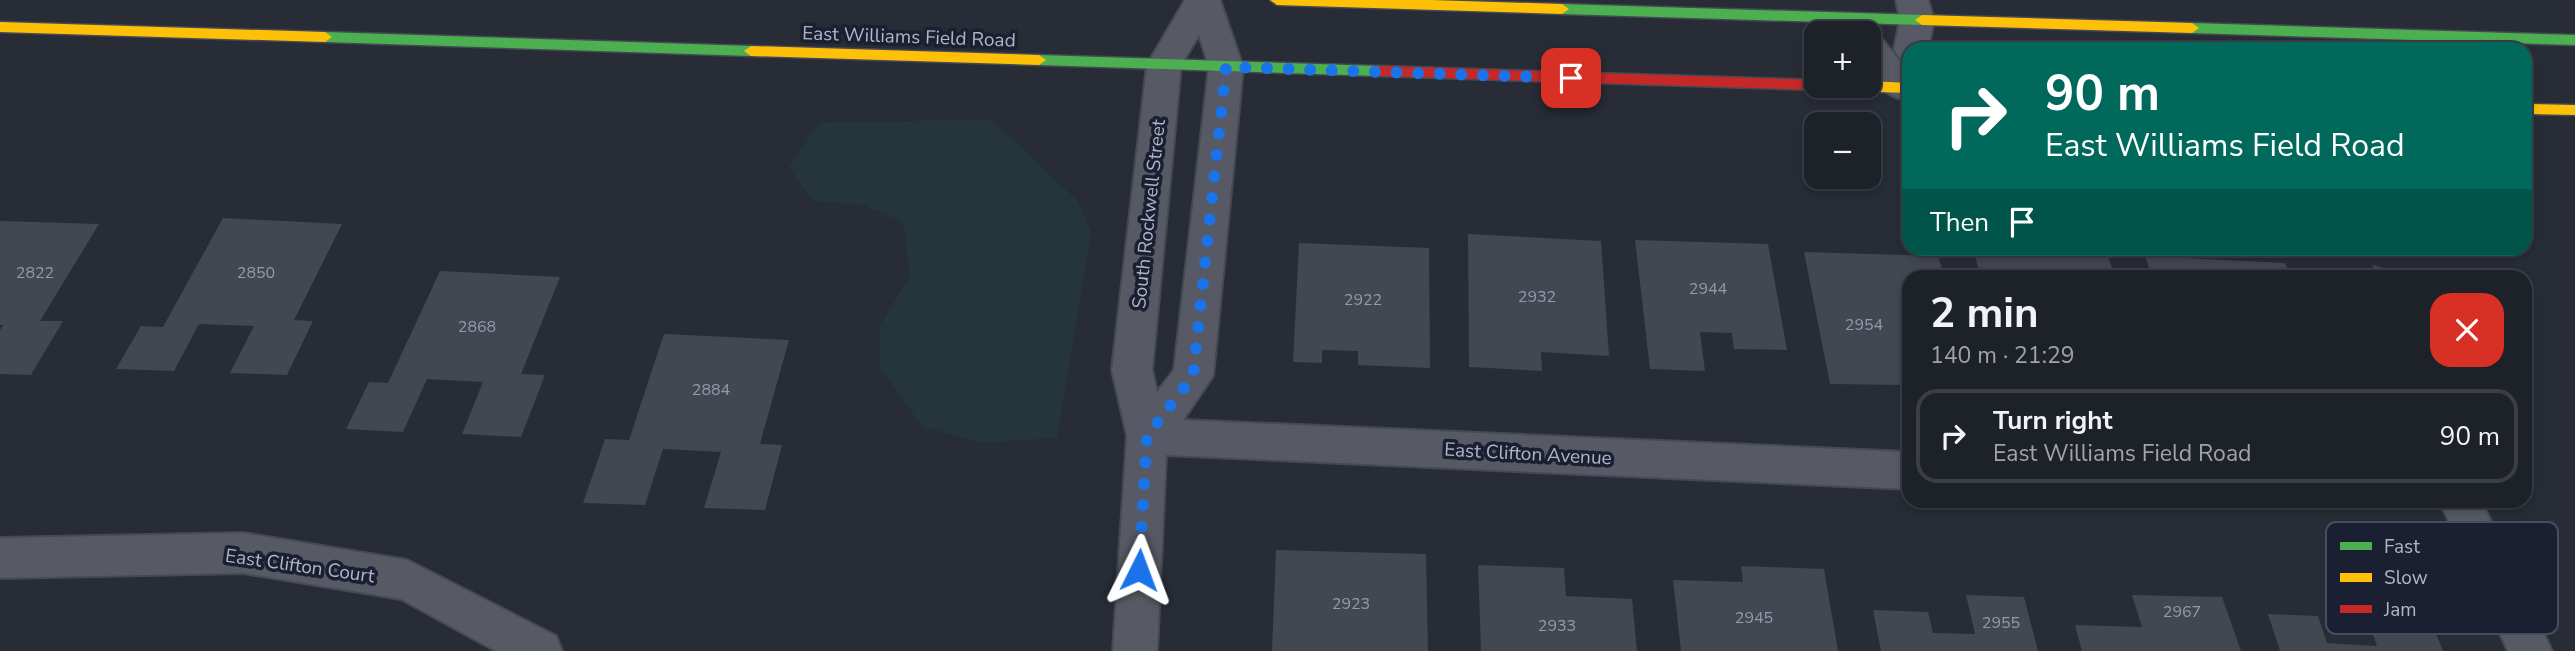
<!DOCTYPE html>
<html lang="en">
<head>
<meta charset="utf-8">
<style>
  body { margin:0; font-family:"Nunito Sans",sans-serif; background:#252930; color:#f1f3f6; height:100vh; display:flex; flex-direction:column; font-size:26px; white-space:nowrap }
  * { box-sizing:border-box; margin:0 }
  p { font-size:23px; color:#a0a3a8 }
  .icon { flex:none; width:38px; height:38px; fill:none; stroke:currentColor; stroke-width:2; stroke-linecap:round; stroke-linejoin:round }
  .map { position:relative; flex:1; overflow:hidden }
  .drawer { position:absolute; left:1902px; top:270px; width:630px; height:238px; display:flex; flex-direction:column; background:#1d2128; border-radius:21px; box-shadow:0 4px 10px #0003,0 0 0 2px #3b3e45 }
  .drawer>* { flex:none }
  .hud { position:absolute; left:1902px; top:42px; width:630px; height:214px; border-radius:21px; box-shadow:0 4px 10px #0003,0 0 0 2px #3b3e45; background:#00695c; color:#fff; overflow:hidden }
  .controls { position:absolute; left:1804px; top:21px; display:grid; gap:14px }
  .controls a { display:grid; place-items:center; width:77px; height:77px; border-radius:14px; background:#1d2128; box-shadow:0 4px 10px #0003,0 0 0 2px #3b3e45; font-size:35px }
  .pin { position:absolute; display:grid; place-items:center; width:60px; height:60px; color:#fff; margin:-30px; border-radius:14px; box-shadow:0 4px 10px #0006 }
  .me { position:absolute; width:77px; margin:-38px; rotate:3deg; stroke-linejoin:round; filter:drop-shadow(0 0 5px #0008) }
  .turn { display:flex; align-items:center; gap:24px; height:147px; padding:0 28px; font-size:32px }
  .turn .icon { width:91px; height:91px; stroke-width:2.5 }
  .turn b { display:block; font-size:49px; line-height:60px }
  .then { display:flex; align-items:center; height:66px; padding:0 28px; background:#0003; gap:14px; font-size:26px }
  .round { display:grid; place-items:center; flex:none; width:74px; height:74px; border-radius:21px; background:#252930 }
  .overview { display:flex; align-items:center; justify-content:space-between; height:119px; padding:0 28px }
  h1 { font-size:42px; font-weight:700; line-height:52px }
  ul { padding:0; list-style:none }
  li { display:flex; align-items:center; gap:21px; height:94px; margin:0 14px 10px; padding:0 14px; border:4px solid #3b3e45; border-radius:21px }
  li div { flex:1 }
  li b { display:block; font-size:26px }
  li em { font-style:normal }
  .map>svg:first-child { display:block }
  .green { fill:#24353c }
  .building { fill:#424751 }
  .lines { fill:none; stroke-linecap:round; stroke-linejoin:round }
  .street-casing { stroke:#444953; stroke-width:4 }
  .fast-casing { stroke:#444953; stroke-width:3 }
  .slow-casing { stroke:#444953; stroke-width:3 }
  .jam-casing { stroke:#444953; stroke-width:3 }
  .street { fill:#575a64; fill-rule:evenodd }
  .fast { fill:#4caf50; fill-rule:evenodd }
  .slow { fill:#ffc107; fill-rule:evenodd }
  .jam { fill:#c62828; fill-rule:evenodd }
  .route { stroke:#1a73e8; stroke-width:12; stroke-dasharray:0 21.6 }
  .labels { text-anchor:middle; stroke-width:7; stroke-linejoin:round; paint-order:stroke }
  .number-label { font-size:16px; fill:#949aaa }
  .street-label { font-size:19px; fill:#b0b6c8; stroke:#1a2031 }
  .key { fill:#1a2031; stroke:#474d5e; stroke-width:2 }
  .key-label { font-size:19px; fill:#b0b6c8 }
</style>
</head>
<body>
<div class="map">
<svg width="2575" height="651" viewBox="0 0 2575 651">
  <rect width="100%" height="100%" fill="#272c36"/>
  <path class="green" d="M991,119l86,81 14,32 -34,206 -77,5 -58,-17 -43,-59 1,-42 30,-49 -7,-54 -39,-17 -52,-4 -23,-34 30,-44z"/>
  <path class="building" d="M223,218l119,6 -48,96 19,1 -26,54 -57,-2 24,-47 -55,-2 -25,47 -58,-2 25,-43 22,1z
    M0,221l99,3 -59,97h23l-32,54 -31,-1v-44l3,-5h-3z
    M1468,234l133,7 8,115 -68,-4 1,19 -73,-4z
    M1635,240l133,4 19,106 -53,-1 -2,-16 -32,-1 5,39 -55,-2z
    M1299,243l130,5 1,120 -72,-3v-14l-36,-1v13l-29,-1z
    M1804,252l134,4 6,20h-35v96h-9l3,13 -73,-1z
    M1974,253l134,4 7,19h-134z
    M2145,256l140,7 5,13h-138z
    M2373,265l41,11h-41z
    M440,271l120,6 -39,97 24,1 -24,62 -59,-3 21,-52 -56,-3 -24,53 -57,-3 23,-47 19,1z
    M664,334l125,6 -29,104 22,1 -17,65 -61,-2 17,-56 -58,-3 -18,56 -62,-2 22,-64 24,1z
    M1276,550l150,4 2,97h-156z
    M1478,565l86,3 2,28 66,3 5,52h-156z
    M1741,566l83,3 14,82h-157l-8,-71 70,2z
    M2356,588l63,3 24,60h-163l-12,-37 50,2 9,27 50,3z
    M1966,595l58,2 14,54h-157l-8,-41 55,2 5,21 42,1z
    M2132,595l90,2 19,54h-159l-7,-26 67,2z"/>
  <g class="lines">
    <defs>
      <path id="street" d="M1185,0h35l23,67 -30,309 -30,44 726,32v37l-743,-34 -9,196h-44l14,-215 -15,-66 35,-305zM1199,35l10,32 -35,303 -17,22 -5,-22 29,-305z
        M1896,0h32l6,20 -6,29h-19v12l-10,-3 -5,-9 6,-29z
        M1869,34l12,4 28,34v26c-15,5 -37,-15 -40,-30 -2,-10 0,-23 0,-34z
        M2439,500h42l71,151h-44z
        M243,533l164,27 149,76 6,15h-66l-95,-52 -158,-26 -243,5v-40z"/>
      <path id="fast" d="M1562,4l360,11 7,5 -7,5 -360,-11 -7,-5z
        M2192,23l383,12v10l-383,-12 -7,-5z
        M325,32l426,14 7,5 -7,5 -426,-14 -7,-5z
        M1039,55l340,11 7,5 -7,5 -340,-11 -7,-5z"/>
      <path id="slow" d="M1270,0h162l130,4 7,5 -7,5 -285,-9z
        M1922,15l270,8 7,5 -7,5 -270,-8 -7,-5z
        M0,22l325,10 7,5 -7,5 -325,-10z
        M751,46l288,9 7,5 -7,5 -288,-9 -7,-5z
        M1869,81l40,2v10l-62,-2 -7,-5h29z
        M2525,104l50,1v10l-50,-1z"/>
      <path id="jam" d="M1379,66l437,14v6h7l-7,4 -437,-14 -7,-5z"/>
    </defs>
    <use href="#street" class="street-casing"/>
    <use href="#fast" class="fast-casing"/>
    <use href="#slow" class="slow-casing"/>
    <use href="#jam" class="jam-casing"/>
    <use href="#street" class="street"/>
    <use href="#fast" class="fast"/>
    <use href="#slow" class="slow"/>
    <use href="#jam" class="jam"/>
  </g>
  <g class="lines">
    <path class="route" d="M1139,570l8,-134 46,-60 33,-309 345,11"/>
  </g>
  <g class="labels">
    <g class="number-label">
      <text x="35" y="278">2822</text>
      <text x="256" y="278">2850</text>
      <text x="1708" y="294">2944</text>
      <text x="1537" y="302">2932</text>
      <text x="1363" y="305">2922</text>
      <text x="1864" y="330">2954</text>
      <text x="477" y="332">2868</text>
      <text x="711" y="395">2884</text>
      <text x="1351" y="609">2923</text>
      <text x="2182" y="617">2967</text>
      <text x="1754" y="623">2945</text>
      <text x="2001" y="628">2955</text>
      <text x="1557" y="631">2933</text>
    </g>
    <g class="street-label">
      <text transform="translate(909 36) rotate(2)" y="7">East Williams Field Road</text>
      <text transform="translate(1148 214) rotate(-84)" y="7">South Rockwell Street</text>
      <text transform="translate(1528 453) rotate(3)" y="7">East Clifton Avenue</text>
      <text transform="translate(300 565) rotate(8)" y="7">East Clifton Court</text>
    </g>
  </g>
  <rect x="2326" y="522" width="232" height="112" rx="10" class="key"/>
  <rect x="2340" y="542" width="32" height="8" fill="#4caf50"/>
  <rect x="2340" y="573" width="32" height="9" fill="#ffc107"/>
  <rect x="2340" y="605" width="32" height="8" fill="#c62828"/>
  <g class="key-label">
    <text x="2384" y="553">Fast</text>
    <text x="2384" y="584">Slow</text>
    <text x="2384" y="616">Jam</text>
  </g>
</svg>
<div class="controls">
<a>+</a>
<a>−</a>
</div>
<div class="pin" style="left:1571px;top:78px;background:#d93025"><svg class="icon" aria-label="arrive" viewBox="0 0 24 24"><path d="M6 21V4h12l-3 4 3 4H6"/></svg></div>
<svg class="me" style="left:1139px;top:570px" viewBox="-20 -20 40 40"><path d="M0-17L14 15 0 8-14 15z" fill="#1a73e8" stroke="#fff" stroke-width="4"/></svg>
<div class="hud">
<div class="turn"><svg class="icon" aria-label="right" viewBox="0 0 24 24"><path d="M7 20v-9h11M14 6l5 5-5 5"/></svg><div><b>90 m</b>East Williams Field Road</div></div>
<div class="then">Then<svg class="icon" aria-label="arrive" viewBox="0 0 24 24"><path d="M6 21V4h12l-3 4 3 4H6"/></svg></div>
</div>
<section class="drawer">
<div class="overview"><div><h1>2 min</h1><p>140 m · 21:29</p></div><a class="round" style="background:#d93025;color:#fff"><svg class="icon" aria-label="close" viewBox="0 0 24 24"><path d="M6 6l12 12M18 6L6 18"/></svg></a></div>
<ul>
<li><svg class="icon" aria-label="right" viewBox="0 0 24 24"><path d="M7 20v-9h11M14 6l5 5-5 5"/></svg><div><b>Turn right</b><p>East Williams Field Road</p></div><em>90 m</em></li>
</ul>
</section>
</div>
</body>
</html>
